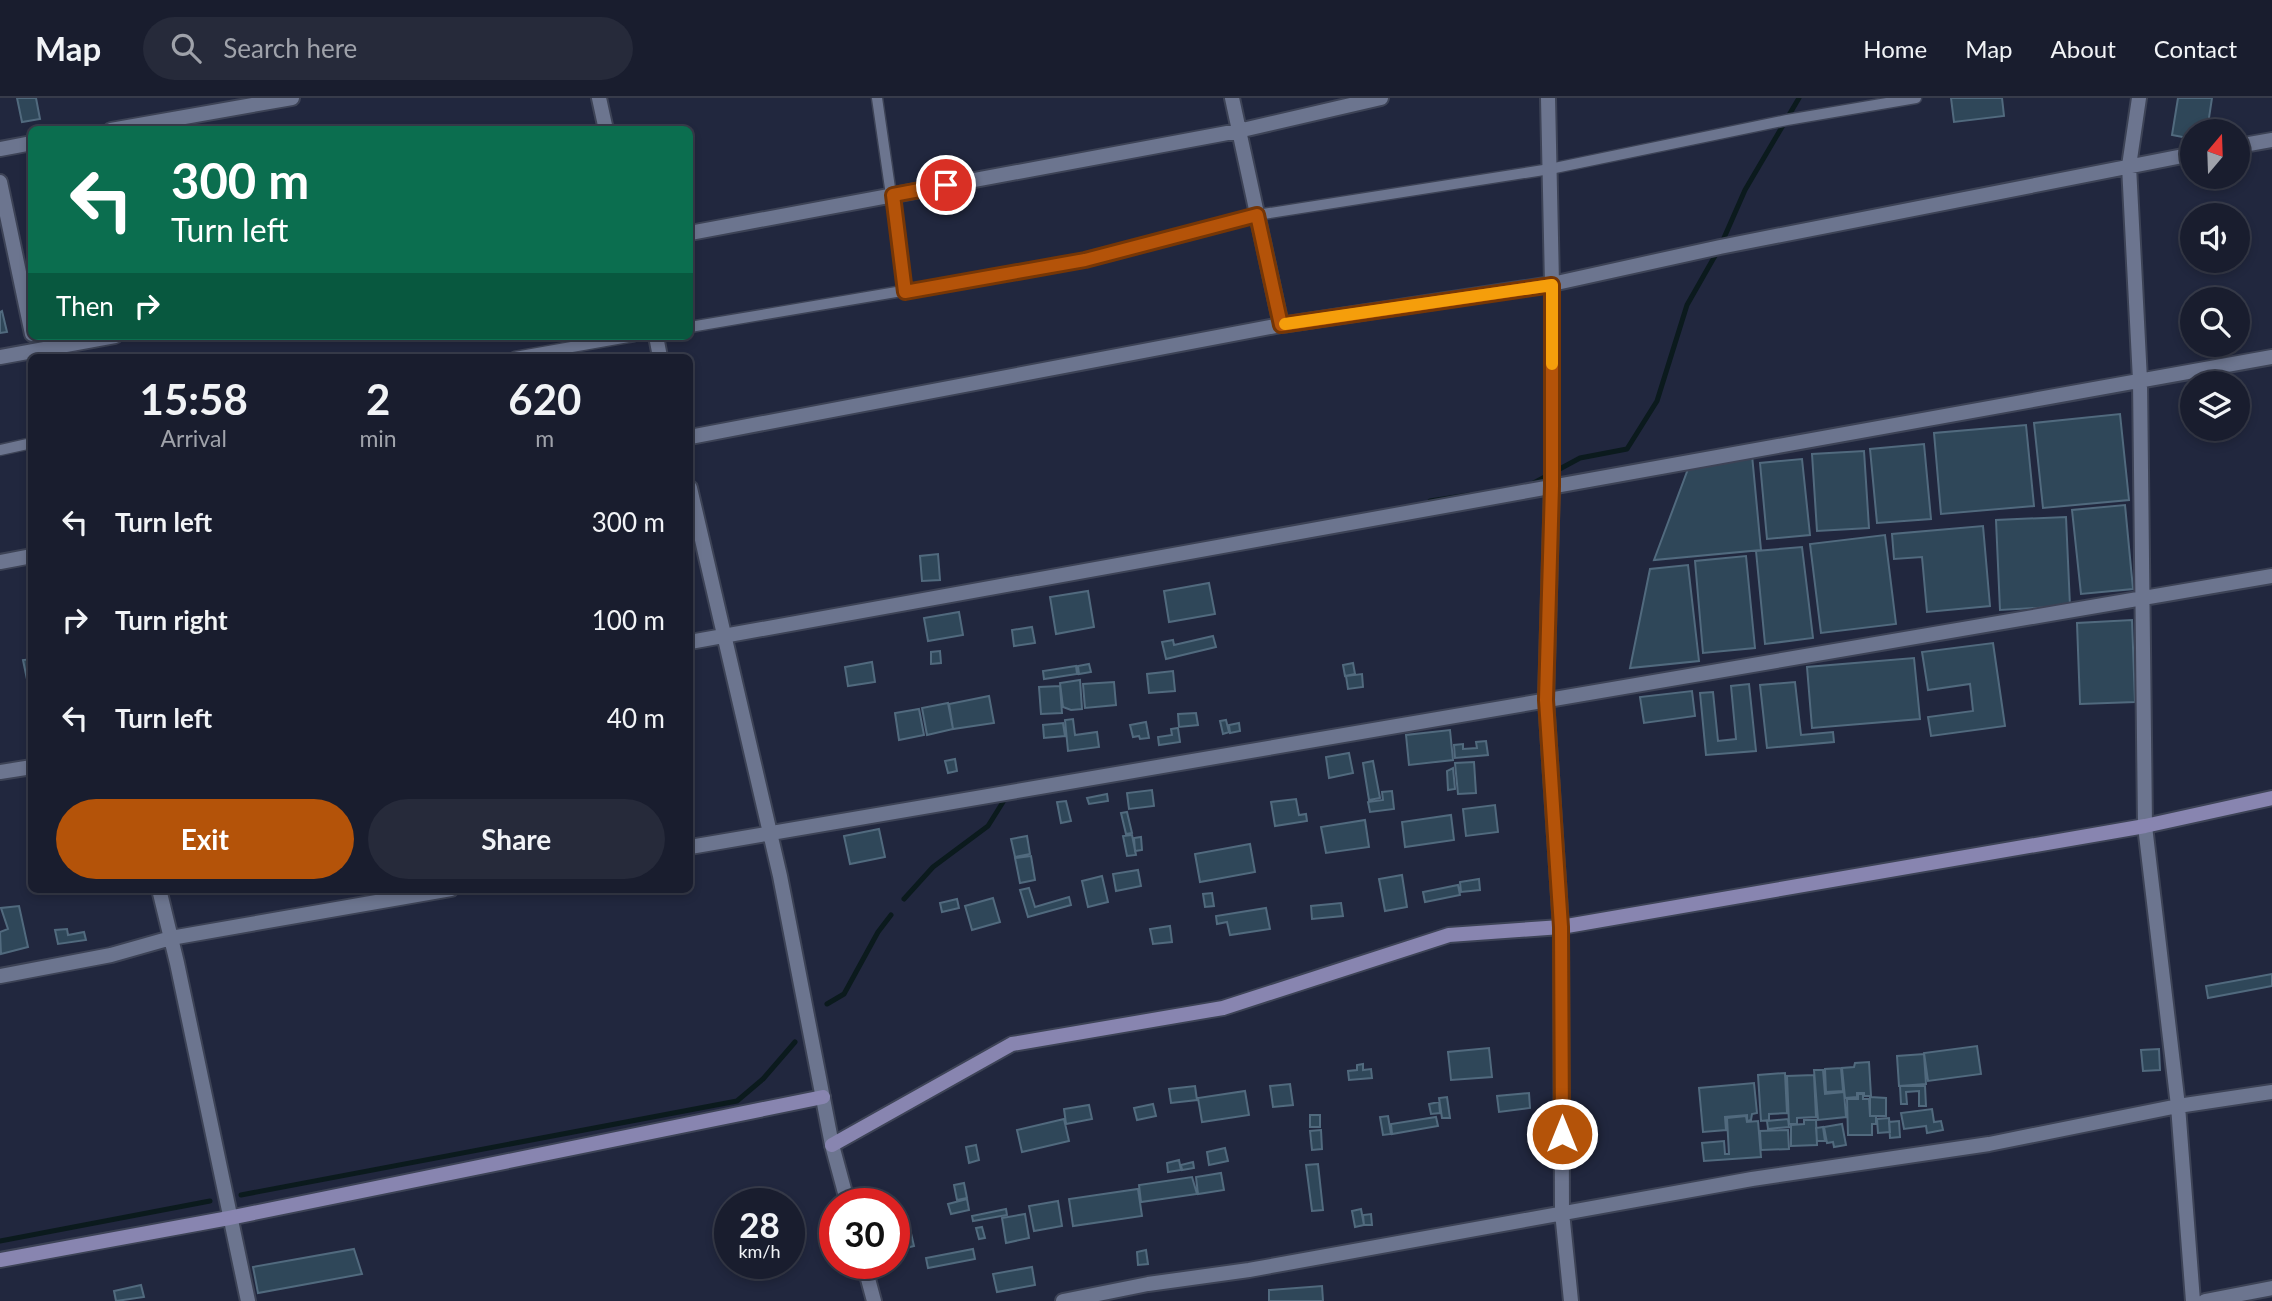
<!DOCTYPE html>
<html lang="en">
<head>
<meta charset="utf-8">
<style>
  body { margin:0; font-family:Lato,sans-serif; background:#262a3a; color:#f1f3f6; height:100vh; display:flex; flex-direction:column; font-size:26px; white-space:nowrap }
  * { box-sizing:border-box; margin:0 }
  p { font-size:23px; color:#9fa2aa }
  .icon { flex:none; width:38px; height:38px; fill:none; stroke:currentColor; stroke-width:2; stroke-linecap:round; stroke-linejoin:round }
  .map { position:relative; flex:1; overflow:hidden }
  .details { position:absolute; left:28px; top:256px; width:665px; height:539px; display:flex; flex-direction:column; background:#191d2e; border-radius:10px; box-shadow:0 4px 10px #0003,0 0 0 2px #373b4a }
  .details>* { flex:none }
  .hud { position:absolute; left:28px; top:28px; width:665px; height:214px; border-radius:10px; box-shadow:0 4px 10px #0003,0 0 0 2px #373b4a; background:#0b6e4f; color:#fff; overflow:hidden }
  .needle { width:46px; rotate:19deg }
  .buttons { position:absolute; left:2180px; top:21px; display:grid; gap:14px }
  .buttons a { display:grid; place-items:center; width:70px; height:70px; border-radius:50%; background:#191d2e; box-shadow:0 4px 10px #0003,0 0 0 2px #373b4a; font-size:35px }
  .speed { position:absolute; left:714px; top:1090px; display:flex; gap:14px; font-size:35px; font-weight:700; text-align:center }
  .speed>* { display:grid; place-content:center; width:91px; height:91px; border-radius:50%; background:#191d2e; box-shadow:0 4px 10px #0003,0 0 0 2px #373b4a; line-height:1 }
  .speed small { font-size:18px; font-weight:400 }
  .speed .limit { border:10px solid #d22; background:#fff; color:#111 }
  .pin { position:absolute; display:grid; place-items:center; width:60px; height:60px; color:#fff; margin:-30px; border:4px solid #fff; border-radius:50%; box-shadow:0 2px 7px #0007 }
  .me { position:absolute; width:77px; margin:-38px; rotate:0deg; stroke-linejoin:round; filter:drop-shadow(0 0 5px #0008) }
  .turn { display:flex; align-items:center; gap:24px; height:147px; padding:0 28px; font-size:32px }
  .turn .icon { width:91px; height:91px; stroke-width:2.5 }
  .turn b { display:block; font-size:49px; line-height:60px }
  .then { display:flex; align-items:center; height:66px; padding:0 28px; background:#0003; gap:14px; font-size:26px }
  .eta { display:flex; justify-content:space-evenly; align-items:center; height:119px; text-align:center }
  .eta b { font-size:42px; font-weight:700; line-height:49px }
  .button { display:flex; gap:14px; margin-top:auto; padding:14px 28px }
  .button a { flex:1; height:80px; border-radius:42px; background:#b45309; color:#fff; font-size:28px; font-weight:700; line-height:80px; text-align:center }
  .button a+a { background:#262a3a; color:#f1f3f6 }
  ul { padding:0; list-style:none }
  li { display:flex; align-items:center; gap:21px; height:98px; padding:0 28px }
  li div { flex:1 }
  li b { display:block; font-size:26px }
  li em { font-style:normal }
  header { display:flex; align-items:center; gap:42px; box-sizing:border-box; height:98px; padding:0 35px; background:#191d2e; border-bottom:2px solid #373b4a }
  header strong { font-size:33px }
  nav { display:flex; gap:38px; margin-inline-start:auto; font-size:24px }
  .search { width:490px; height:63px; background:#262a3a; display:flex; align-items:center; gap:18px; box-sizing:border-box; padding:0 24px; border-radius:38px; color:#9fa2aa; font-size:26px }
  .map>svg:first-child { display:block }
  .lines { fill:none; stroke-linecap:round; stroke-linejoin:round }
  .stream { stroke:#0b1a1d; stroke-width:5 }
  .building { fill:#2f4759; stroke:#516a7e; stroke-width:2 }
  .lane-casing { stroke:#3d4356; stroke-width:13 }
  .street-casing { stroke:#3d4356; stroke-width:18 }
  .secondary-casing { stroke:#3d4356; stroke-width:18 }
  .lane { stroke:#6c758f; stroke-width:10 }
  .street { stroke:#6c758f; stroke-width:14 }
  .secondary { stroke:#8885b0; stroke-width:14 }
  .route-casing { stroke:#753606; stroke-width:18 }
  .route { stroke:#b45309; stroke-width:12 }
  .slow { stroke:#f59e0b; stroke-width:12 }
</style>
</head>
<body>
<header>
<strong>Map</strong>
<div class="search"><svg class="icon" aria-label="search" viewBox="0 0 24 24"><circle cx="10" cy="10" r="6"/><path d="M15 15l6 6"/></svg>Search here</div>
<nav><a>Home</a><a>Map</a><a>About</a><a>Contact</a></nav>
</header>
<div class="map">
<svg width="2272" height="1203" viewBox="0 0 2272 1203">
  <rect width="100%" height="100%" fill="#21273e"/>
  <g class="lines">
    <path class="stream" d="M1530,387l50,-27 47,-9 30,-48 30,-96 33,-58 25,-57 54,-92
      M1430,403l39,-6
      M904,801l29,-32 55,-41 15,-24
      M827,906l17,-10 34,-62 13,-17
      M241,1097l496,-94 26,-22 32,-37
      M0,1143l210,-40"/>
  </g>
  <path class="building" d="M17,0h19l4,21 -18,3z
    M1951,0h51l2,18 -50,6z
    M2178,0h34l-5,33h-14v8l-21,-4z
    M2,213l5,21 -7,1v-21z
    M2120,316l9,86 -86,8 -9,-85z
    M2026,327l8,81 -93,8 -7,-81z
    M1924,346l7,75 -54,4 -7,-74z
    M1864,353l5,77 -52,3 -5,-77z
    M1752,357l9,95 -107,10 37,-99z
    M1802,361l8,76 -43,4 -7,-76z
    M2125,407l8,84 -52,5 -9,-84z
    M2066,419l4,89 -70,4 -4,-90z
    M1983,428l7,80 -63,6 -5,-55 -28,2 -2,-25z
    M1885,437l11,89 -75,9 -11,-89z
    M1802,449l11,91 -48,6 -9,-93z
    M938,456l2,26 -18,1 -2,-25z
    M1746,458l9,92 -52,5 -8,-92z
    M1688,467l11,96 -69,7 20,-99z
    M1209,485l6,31 -46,8 -5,-31z
    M1088,493l6,36 -38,7 -6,-37z
    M959,514l4,23 -35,6 -4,-23z
    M2132,522l3,82 -55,2 -3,-81z
    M1032,529l3,16 -21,3 -2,-16z
    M1213,538l3,11 -50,12 -4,-17 11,-2 1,5z
    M1993,545l12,83 -74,10 -3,-19 45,-6 -3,-27 -42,6 -6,-38z
    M940,553l1,12 -10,1v-12z
    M1914,560l6,61 -108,9 -5,-61z
    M32,561v30h-3l-6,-29z
    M872,564l3,20 -27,4 -3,-19z
    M1353,565l2,11 -10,2 -2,-11z
    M1089,566l2,8 -12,2 -1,-8z
    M1076,568l1,8 -33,5 -1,-8z
    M1173,573l2,20 -26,2 -2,-19z
    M1362,576l1,13 -15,2 -2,-13z
    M1080,582l2,29 -11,1 -8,-3 -3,-24z
    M1114,584l2,23 -31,3 -2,-24z
    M1795,584l6,53 32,-3 1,10 -67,6 -7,-63z
    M1749,586l7,67 -50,4 -6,-62 13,-1 5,49 18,-2 -5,-53z
    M1060,588l2,27 -21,1 -2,-27z
    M1692,593l3,25 -51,7 -4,-26z
    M989,598l5,27 -41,6 -4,-25z
    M948,605l5,26 -26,6 -5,-27z
    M919,611l5,26 -25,5 -4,-27z
    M1196,615l2,12 -19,2 -1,-13z
    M1073,621l2,16 22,-3 2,15 -31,4 -3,-31z
    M1226,622l3,12 -6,2 -3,-13z
    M1146,624l3,16 -9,1 -1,-3 -6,1 -3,-12z
    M1063,625l2,13 -21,2 -1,-13z
    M1239,625l1,8 -10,2 -1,-8z
    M1178,630l2,14 -21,3 -1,-8 14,-2 -1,-6z
    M1450,632l3,30 -44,5 -3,-30z
    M1486,643l2,14 -33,3 -1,-13 9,-1v5l14,-1 -1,-6z
    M1349,655l4,20 -24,5 -3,-21z
    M955,661l2,12 -9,2 -3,-12z
    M1373,663l7,37 -11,2 -6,-37z
    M1474,664l2,31 -18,1 -3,-31z
    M1453,670l2,21 -7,1 -1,-19z
    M1152,692l2,16 -25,3 -2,-16z
    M1392,693l2,18 -24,3 -2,-10 15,-2 -1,-8z
    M1107,696l1,7 -19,3 -2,-6z
    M1296,701l3,16 7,-1 1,7 -32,5 -4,-24z
    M1066,703l5,20 -10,2 -4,-21z
    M1495,707l3,27 -32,4 -3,-27z
    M1127,714l5,21 -6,1 -5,-21z
    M1451,717l3,25 -49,7 -3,-25z
    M1365,722l4,27 -43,6 -5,-26z
    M879,731l6,28 -35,7 -6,-28z
    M1132,737l4,20 -9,1 -4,-20z
    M1027,738l3,18 -15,3 -4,-18z
    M1141,739l1,13 -7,1 -1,-13z
    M1250,746l5,28 -55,10 -5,-28z
    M1031,758l4,24 -15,3 -5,-25z
    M1138,772l3,16 -25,5 -3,-17z
    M1402,777l5,32 -22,4 -6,-32z
    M1102,778l6,26 -20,5 -6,-26z
    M1479,781l1,11 -19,2 -1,-10z
    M1458,787l2,10 -35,7 -2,-10z
    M1029,790l6,19 34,-10 2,8 -43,12 -8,-27z
    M1212,795l2,13 -9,1 -2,-13z
    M993,800l7,24 -28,8 -7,-24z
    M957,801l2,9 -17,4 -2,-9z
    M1341,805l2,13 -31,3 -1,-13z
    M19,808l9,41 -27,7 -1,-22 8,-3 -7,-21z
    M1266,810l4,21 -40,6 -3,-13 -10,2 -1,-8z
    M1170,828l2,16 -19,2 -3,-15z
    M67,831l1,6 16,-3 2,8 -28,4 -3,-14z
    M2272,876v12l-64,12 -2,-12z
    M1977,948l4,28 -53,7 -4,-28z
    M1489,950l3,29 -41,3 -3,-28z
    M2159,951l1,21 -17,1 -2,-21z
    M1924,956l2,30 -27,2 -2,-30z
    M1869,964l2,34h-7v-3h-7v4l-12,1 -3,-30 12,-1 1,-4z
    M1363,966v6l8,-1 1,9 -23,2 -1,-9 9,-1v-5z
    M1841,970l2,23 -17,1 -1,-23z
    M1814,972h9l2,24 19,-2 2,25 -28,3z
    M1785,975l2,40 -18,1v6l-8,1 -3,-46z
    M1814,977l2,42 -19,1v6h-8l-2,-48z
    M1754,985l3,30 -5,1 -1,6 -4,1v-6l-22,2 1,13 -23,2 -4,-44z
    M1290,986l3,21 -20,2 -3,-21z
    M1195,988l2,14 -26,3 -2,-14z
    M1900,988h25l1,20h-7v-15l-13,1 1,12h-6z
    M1245,993l4,24 -47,7 -4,-24z
    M1529,995l1,15 -31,4 -2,-16z
    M1858,996h5v5h6l1,17h6v8h-4v11h-24l-1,-36h11z
    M1447,999l3,21h-8l-3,-20z
    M1870,999l16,1v18h-16z
    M1439,1004l1,11 -9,1 -2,-10z
    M1153,1006l3,12 -19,4 -3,-12z
    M1089,1007l3,14 -26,5 -2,-15z
    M1932,1011l2,13 7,-1 2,9 -16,3 -1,-7 -22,3 -3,-16z
    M1310,1017h10v12h-10z
    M1388,1018l3,18 -8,1 -3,-18z
    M1746,1018l1,6 11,-1 3,36 -57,4 -2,-18 22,-2 1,13h4l-2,-36z
    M1436,1019l2,9 -46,8 -1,-10z
    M1889,1020l1,14 -12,1 -1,-14z
    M1064,1021l5,22 -47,11 -5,-22z
    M1788,1021l1,8 -21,2 -1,-8z
    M1804,1022h12l1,25 -26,1v-21l13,-1z
    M1899,1023l1,16 -10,1 -1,-16z
    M1842,1026l4,21 -12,2 -1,-5 -6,1 -3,-16z
    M1823,1029l2,14h-8l-1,-13z
    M1321,1032l1,19 -10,1 -2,-19z
    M1788,1032l1,19 -28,1 -1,-19z
    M976,1047l3,15 -10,3 -3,-16z
    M1225,1050l3,13 -19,4 -2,-13z
    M1179,1062l2,10 -13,2 -1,-9z
    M1193,1064l1,6 -12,2 -1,-5z
    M1318,1066l5,46 -11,1 -6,-46z
    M1221,1075l3,17 -26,4 -2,-17z
    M1192,1079l5,17 -56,8 -2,-17z
    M964,1085l3,15 -10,2 -3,-15z
    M1138,1091l4,27 -69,10 -4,-27z
    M967,1101l2,11 -18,4 -3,-10z
    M1058,1103l4,25 -28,5 -5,-25z
    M1006,1111l1,6 -34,6 -1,-5z
    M1361,1111l3,16 -9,2 -3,-16z
    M894,1116l9,34 -9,2z
    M1025,1116l4,24 -23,5 -4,-25z
    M1371,1116l1,11h-8l-1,-10z
    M982,1129l3,11 -6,1 -3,-11z
    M910,1131l4,17 -8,2 -5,-17z
    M354,1151l8,25 -104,19 -5,-26z
    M973,1151l2,10 -47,9 -2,-10z
    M1146,1152l2,14 -10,1 -1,-13z
    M1032,1169l3,18 -38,7 -4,-18z
    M141,1187l3,12 -28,4 -2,-10z
    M1322,1188l1,15h-54v-11z"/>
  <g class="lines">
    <defs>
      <path id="lane" d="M877,0l28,194
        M690,229l395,-67 172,-45 293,-46 237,-49 129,-22
        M515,259l119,-21
        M0,352l32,-7"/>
      <path id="street" d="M599,0l7,32
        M1232,0l49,227
        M1548,0l4,186v202l-6,214 15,227 1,285 9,89
        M2139,0l-10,68 11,214 5,446 33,280 15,195
        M111,32l181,-32
        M2238,48l34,-6
        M0,51l32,-6
        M0,84l32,152
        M690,135l548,-102 143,-33
        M656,238l4,21
        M0,259l115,-21
        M690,339l591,-112 271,-41 168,-37 473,-93
        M690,390l90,388 52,269 16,59
        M0,464l32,-6
        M690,544l1582,-285
        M0,674l32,-5
        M690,749l1582,-271
        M159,791l18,74 71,338
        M0,878l111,-21 60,-17 280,-49
        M864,1166l10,37
        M1063,1203l85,-17 101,-14 503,-91 237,-35 189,-38 94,-14
        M2205,1203l67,-13"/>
      <path id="secondary" d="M832,1047l180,-101 211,-36 226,-73 112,-8 584,-101 127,-28
        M0,1162l229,-42 594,-121"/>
    </defs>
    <use href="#lane" class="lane-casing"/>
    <use href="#street" class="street-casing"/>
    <use href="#secondary" class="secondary-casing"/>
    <use href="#lane" class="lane"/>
    <use href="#street" class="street"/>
    <use href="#secondary" class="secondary"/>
  </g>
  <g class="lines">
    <defs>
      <path id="route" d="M946,87l-53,10 12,97 180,-32 172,-45 24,110 271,-40v201l-6,214 15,227 1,207"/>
    </defs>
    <use href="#route" class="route-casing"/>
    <use href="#route" class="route"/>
    <path class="slow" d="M1285,226l267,-39v79"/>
  </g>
</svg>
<div class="buttons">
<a><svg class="needle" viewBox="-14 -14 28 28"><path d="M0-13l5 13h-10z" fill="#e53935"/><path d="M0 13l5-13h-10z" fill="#9fa2aa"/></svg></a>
<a><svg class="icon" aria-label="sound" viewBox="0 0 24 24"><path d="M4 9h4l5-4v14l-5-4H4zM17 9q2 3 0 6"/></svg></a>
<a><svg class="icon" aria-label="search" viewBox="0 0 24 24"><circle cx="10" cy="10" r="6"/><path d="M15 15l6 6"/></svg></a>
<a><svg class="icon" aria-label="layers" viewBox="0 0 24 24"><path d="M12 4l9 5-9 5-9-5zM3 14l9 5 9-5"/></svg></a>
</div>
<div class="speed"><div>28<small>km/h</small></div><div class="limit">30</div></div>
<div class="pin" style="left:946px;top:87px;background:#d93025"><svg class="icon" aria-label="arrive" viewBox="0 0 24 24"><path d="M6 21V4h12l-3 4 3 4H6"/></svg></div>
<svg class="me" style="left:1562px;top:1036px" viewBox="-20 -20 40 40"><circle r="17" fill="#b45309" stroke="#fff" stroke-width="3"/><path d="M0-11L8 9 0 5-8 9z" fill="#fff"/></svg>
<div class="hud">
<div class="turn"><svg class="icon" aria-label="left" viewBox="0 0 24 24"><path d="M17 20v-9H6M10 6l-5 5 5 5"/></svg><div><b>300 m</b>Turn left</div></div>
<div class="then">Then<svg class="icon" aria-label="right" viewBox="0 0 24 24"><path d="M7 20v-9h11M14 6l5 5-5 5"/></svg></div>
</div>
<section class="details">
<div class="eta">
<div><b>15:58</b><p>Arrival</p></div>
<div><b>2</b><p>min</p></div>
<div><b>620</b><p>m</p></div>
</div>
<ul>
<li><svg class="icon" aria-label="left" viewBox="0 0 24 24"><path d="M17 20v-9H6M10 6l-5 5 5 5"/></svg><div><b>Turn left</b></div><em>300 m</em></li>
<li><svg class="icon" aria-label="right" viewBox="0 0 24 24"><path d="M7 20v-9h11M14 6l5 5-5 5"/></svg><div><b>Turn right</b></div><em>100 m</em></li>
<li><svg class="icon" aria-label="left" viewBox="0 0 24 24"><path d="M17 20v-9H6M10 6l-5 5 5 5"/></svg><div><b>Turn left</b></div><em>40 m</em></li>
</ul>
<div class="button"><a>Exit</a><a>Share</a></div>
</section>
</div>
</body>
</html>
